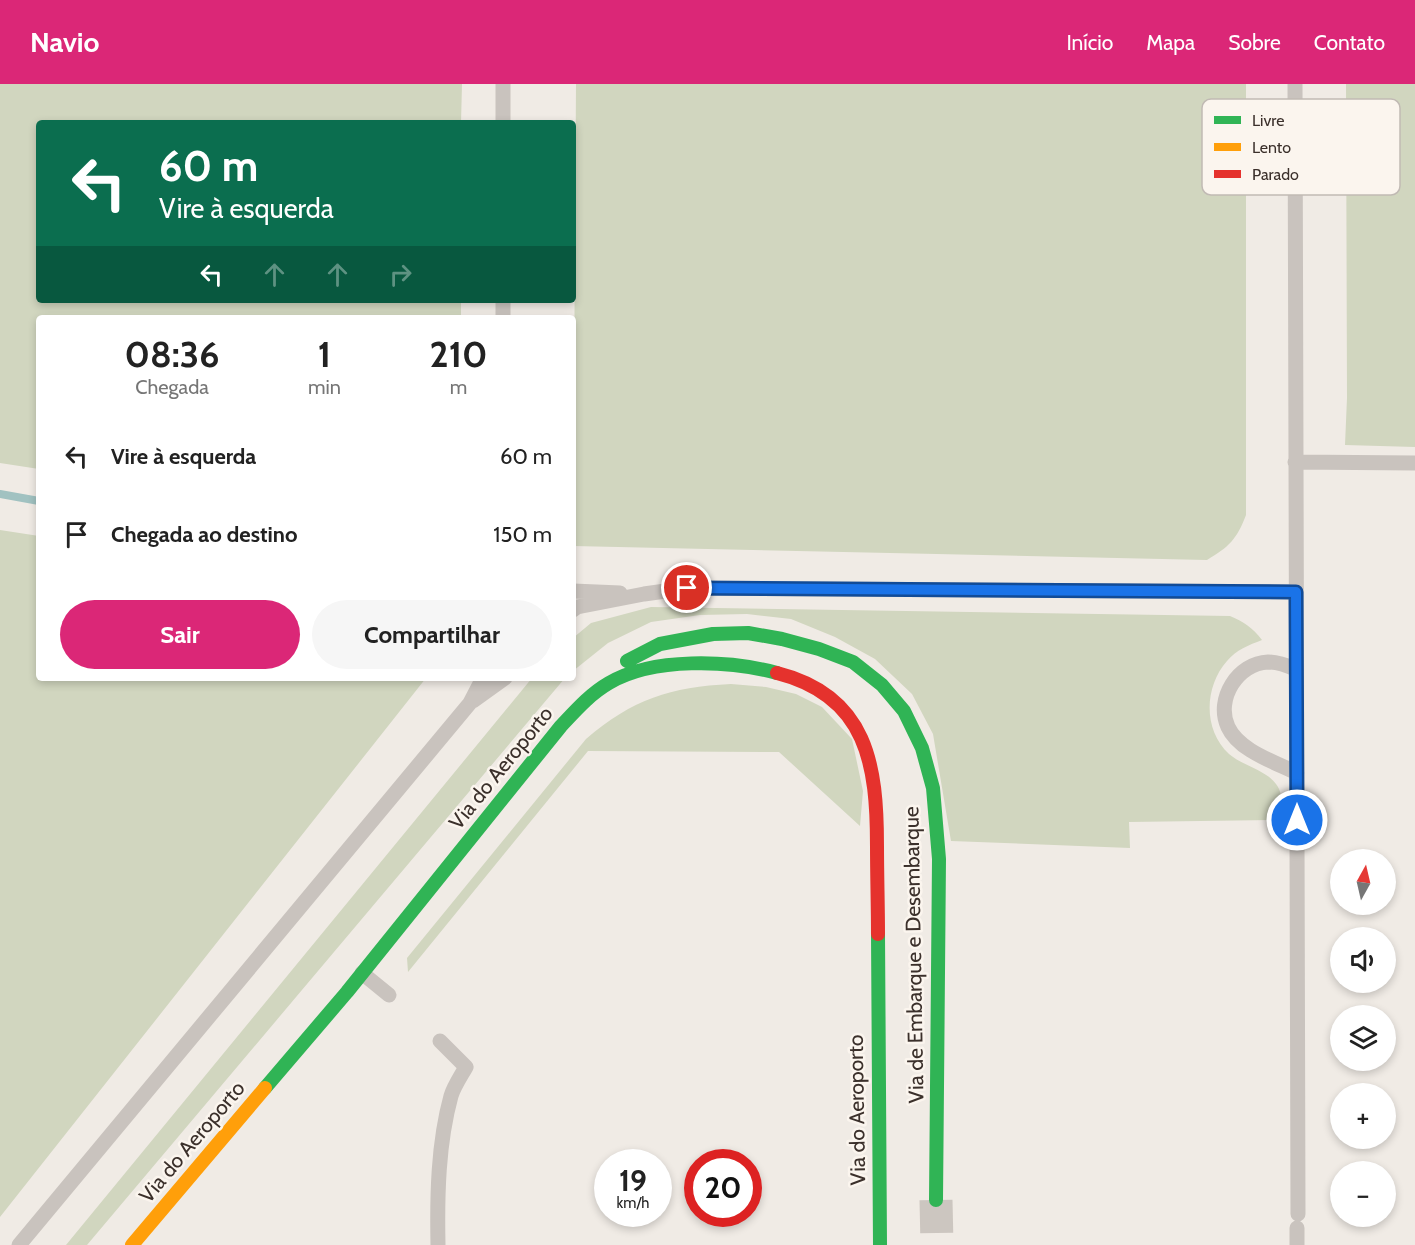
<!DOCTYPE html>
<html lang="pt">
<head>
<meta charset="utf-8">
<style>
  body { margin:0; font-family:Cabin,sans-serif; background:#f6f6f6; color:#222; height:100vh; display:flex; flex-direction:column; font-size:22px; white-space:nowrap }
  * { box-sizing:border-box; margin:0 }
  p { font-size:20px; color:#767676 }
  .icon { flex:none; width:33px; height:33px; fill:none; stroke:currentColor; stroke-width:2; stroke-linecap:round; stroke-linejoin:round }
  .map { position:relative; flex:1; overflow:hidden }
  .side { position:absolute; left:36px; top:231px; width:540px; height:366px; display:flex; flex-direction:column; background:#fff; border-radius:6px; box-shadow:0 3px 9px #0003 }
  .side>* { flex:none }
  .hud { position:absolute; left:36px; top:36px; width:540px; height:183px; border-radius:6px; box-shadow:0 3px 9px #0003; background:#0b6e4f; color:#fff; overflow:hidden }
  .needle { width:39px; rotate:8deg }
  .controls { position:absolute; left:1330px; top:765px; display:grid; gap:12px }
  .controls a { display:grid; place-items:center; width:66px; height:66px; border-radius:50%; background:#fff; box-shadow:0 3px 9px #0003; font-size:30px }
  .speed { position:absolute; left:594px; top:1065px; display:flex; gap:12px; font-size:30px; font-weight:700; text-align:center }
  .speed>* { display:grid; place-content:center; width:78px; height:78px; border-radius:50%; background:#fff; box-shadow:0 3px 9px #0003; line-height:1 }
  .speed small { font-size:15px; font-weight:400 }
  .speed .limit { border:9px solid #d22; background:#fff; color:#111 }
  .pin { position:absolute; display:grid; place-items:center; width:51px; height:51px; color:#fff; margin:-26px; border:3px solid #fff; border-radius:50%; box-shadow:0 2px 6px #0007 }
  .me { position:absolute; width:66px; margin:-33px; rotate:0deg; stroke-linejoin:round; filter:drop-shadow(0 0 4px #0008) }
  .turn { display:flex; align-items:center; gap:21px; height:126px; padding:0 24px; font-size:27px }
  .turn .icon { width:78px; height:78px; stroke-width:2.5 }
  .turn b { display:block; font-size:42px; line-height:51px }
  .lanes { display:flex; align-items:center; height:57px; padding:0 24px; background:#0003; justify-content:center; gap:30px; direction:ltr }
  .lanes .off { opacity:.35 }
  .eta { display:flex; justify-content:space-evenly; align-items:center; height:102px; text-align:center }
  .eta b { font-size:36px; font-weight:800; line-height:42px }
  .cta { display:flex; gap:12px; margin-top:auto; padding:12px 24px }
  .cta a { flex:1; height:69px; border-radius:36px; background:#db2777; color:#fff; font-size:24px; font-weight:800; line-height:69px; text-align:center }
  .cta a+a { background:#f6f6f6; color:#222 }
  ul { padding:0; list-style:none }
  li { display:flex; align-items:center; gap:18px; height:78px; padding:0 24px }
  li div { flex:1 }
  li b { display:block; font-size:22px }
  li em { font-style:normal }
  header { display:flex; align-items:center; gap:36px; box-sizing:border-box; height:84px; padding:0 30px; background:#db2777; color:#fff }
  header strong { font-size:28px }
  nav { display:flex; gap:33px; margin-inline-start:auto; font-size:21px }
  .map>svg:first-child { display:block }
  .green { fill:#d1d6bf }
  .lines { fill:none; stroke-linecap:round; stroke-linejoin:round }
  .stream { stroke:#a1c2c1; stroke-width:8 }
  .secondary-tunnel { stroke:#ccc6c0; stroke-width:33; stroke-dasharray:33 16; stroke-linecap:butt }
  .lane { stroke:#c9c3be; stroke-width:15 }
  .fast { stroke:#30b455; stroke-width:14 }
  .slow { stroke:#ff9f0a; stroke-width:14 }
  .jam { stroke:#e5322d; stroke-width:14 }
  .route-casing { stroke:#114b97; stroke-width:15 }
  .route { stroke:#1a73e8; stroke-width:10 }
  .labels { text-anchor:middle; stroke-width:5; stroke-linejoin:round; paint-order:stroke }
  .street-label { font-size:21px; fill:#3b302b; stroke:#fbf5ee }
  .key { fill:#fbf5ee; stroke:#c1bab4; stroke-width:1.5 }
  .key-label { font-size:16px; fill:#3b302b }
</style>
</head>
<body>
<header>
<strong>Navio</strong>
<nav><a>Início</a><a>Mapa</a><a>Sobre</a><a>Contato</a></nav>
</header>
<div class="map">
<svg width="1415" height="1161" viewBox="0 0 1415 1161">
  <rect width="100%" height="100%" fill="#f0ebe5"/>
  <path class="green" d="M0,0h462l-1,39h-422v177h422v18h-422v151l-39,-6z
    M576,0h670v431c-9,24 -17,32 -39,45l-634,-14z
    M1346,0h69v363l-70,-2 2,-47z
    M0,446l39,6v142h387l-426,539z
    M651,523l579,9c14,6 23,12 32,24 -13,5 -26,10 -35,21 -23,26 -24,69 2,93 14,12 37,16 47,30 8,10 5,24 5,36l-152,2 1,26 -179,-7 -18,-107 -21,-40 -37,-35 -40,-22 -44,-18 -44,-5 -47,1 -49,7 -43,21 -35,28v-33l18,-15z
    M532,594h33l-478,567h-21z
    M731,600l35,3 30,7 26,13 30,32 11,52 -3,35 -81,-74 -191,-1 -180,221 -1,-14 179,-219c47,-40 84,-52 145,-55z"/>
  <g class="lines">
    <path class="stream" d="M0,410l39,7"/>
    <path class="secondary-tunnel" d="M936,1116l1,45"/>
    <path class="lane" d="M503,0v39
      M1295,0l3,1130
      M503,216v18
      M1295,378l120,1
      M573,507l47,2
      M573,526l4,-3 67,-13 43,-6 609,4
      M1295,585c-9,-4 -17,-7 -27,-7 -30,1 -53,37 -40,65 11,24 47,35 69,46
      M473,617l32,-23
      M362,889l27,22
      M1297,1144v17
      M19,1161l451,-542 13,-25
      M438,1161c-1,-49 0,-102 13,-149 3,-10 10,-20 15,-29l-26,-26"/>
    <path class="fast" d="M627,577l33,-17 53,-10 35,-1 34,6 37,10 34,13 29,23 22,26 18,37 11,40 6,71 -3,341
      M878,850l2,311
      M265,1004l82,-96 214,-266c15,-16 29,-32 48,-43 44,-26 120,-23 168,-10"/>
    <path class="slow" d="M132,1161l133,-157"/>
    <path class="jam" d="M777,589c91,23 100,93 100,173 0,30 1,59 1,88"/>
  </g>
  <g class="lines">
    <defs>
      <path id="route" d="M687,504l609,4 1,228"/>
    </defs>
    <use href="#route" class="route-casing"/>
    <use href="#route" class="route"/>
  </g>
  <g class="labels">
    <g class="street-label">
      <text transform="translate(501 684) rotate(-51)" y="7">Via do Aeroporto</text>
      <text transform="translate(914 871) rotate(-91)" y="7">Via de Embarque e Desembarque</text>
      <text transform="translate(857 1026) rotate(-91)" y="7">Via do Aeroporto</text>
      <text transform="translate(192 1058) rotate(-50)" y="7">Via do Aeroporto</text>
    </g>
  </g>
  <rect x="1202" y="15" width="198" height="96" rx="9" class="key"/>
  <rect x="1214" y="32" width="27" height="8" fill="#30b455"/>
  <rect x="1214" y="59" width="27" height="8" fill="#ff9f0a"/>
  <rect x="1214" y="86" width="27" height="8" fill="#e5322d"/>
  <g class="key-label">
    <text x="1252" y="42">Livre</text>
    <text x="1252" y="69">Lento</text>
    <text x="1252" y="96">Parado</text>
  </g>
</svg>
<div class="controls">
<a><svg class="needle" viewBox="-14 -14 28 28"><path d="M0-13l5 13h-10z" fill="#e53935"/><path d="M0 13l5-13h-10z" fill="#767676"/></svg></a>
<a><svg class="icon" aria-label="sound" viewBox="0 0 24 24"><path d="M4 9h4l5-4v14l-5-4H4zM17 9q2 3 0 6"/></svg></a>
<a><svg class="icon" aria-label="layers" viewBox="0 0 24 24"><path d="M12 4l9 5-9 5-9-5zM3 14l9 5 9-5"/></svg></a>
<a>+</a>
<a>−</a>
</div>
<div class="speed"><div>19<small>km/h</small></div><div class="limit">20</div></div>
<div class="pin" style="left:687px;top:504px;background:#d93025"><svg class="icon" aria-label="arrive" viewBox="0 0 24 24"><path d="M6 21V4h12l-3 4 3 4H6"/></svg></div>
<svg class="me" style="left:1297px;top:736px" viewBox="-20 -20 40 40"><circle r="17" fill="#1a73e8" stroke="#fff" stroke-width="3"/><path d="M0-11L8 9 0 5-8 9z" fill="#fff"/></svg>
<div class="hud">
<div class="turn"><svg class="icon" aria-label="left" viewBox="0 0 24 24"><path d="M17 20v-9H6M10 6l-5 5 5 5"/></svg><div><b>60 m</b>Vire à esquerda</div></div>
<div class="lanes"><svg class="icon" aria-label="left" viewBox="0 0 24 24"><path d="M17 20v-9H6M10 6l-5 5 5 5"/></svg><svg class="icon off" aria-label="ahead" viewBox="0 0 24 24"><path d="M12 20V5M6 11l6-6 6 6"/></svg><svg class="icon off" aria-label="ahead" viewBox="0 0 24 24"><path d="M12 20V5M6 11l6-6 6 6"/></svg><svg class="icon off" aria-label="right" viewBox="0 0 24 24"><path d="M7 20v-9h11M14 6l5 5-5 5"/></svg></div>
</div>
<section class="side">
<div class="eta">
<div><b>08:36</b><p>Chegada</p></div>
<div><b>1</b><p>min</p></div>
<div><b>210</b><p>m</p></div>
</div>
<ul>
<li><svg class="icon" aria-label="left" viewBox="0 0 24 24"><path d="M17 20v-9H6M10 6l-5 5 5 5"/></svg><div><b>Vire à esquerda</b></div><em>60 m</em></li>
<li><svg class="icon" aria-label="arrive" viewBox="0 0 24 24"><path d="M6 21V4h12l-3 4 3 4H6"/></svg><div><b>Chegada ao destino</b></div><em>150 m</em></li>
</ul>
<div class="cta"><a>Sair</a><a>Compartilhar</a></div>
</section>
</div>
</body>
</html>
